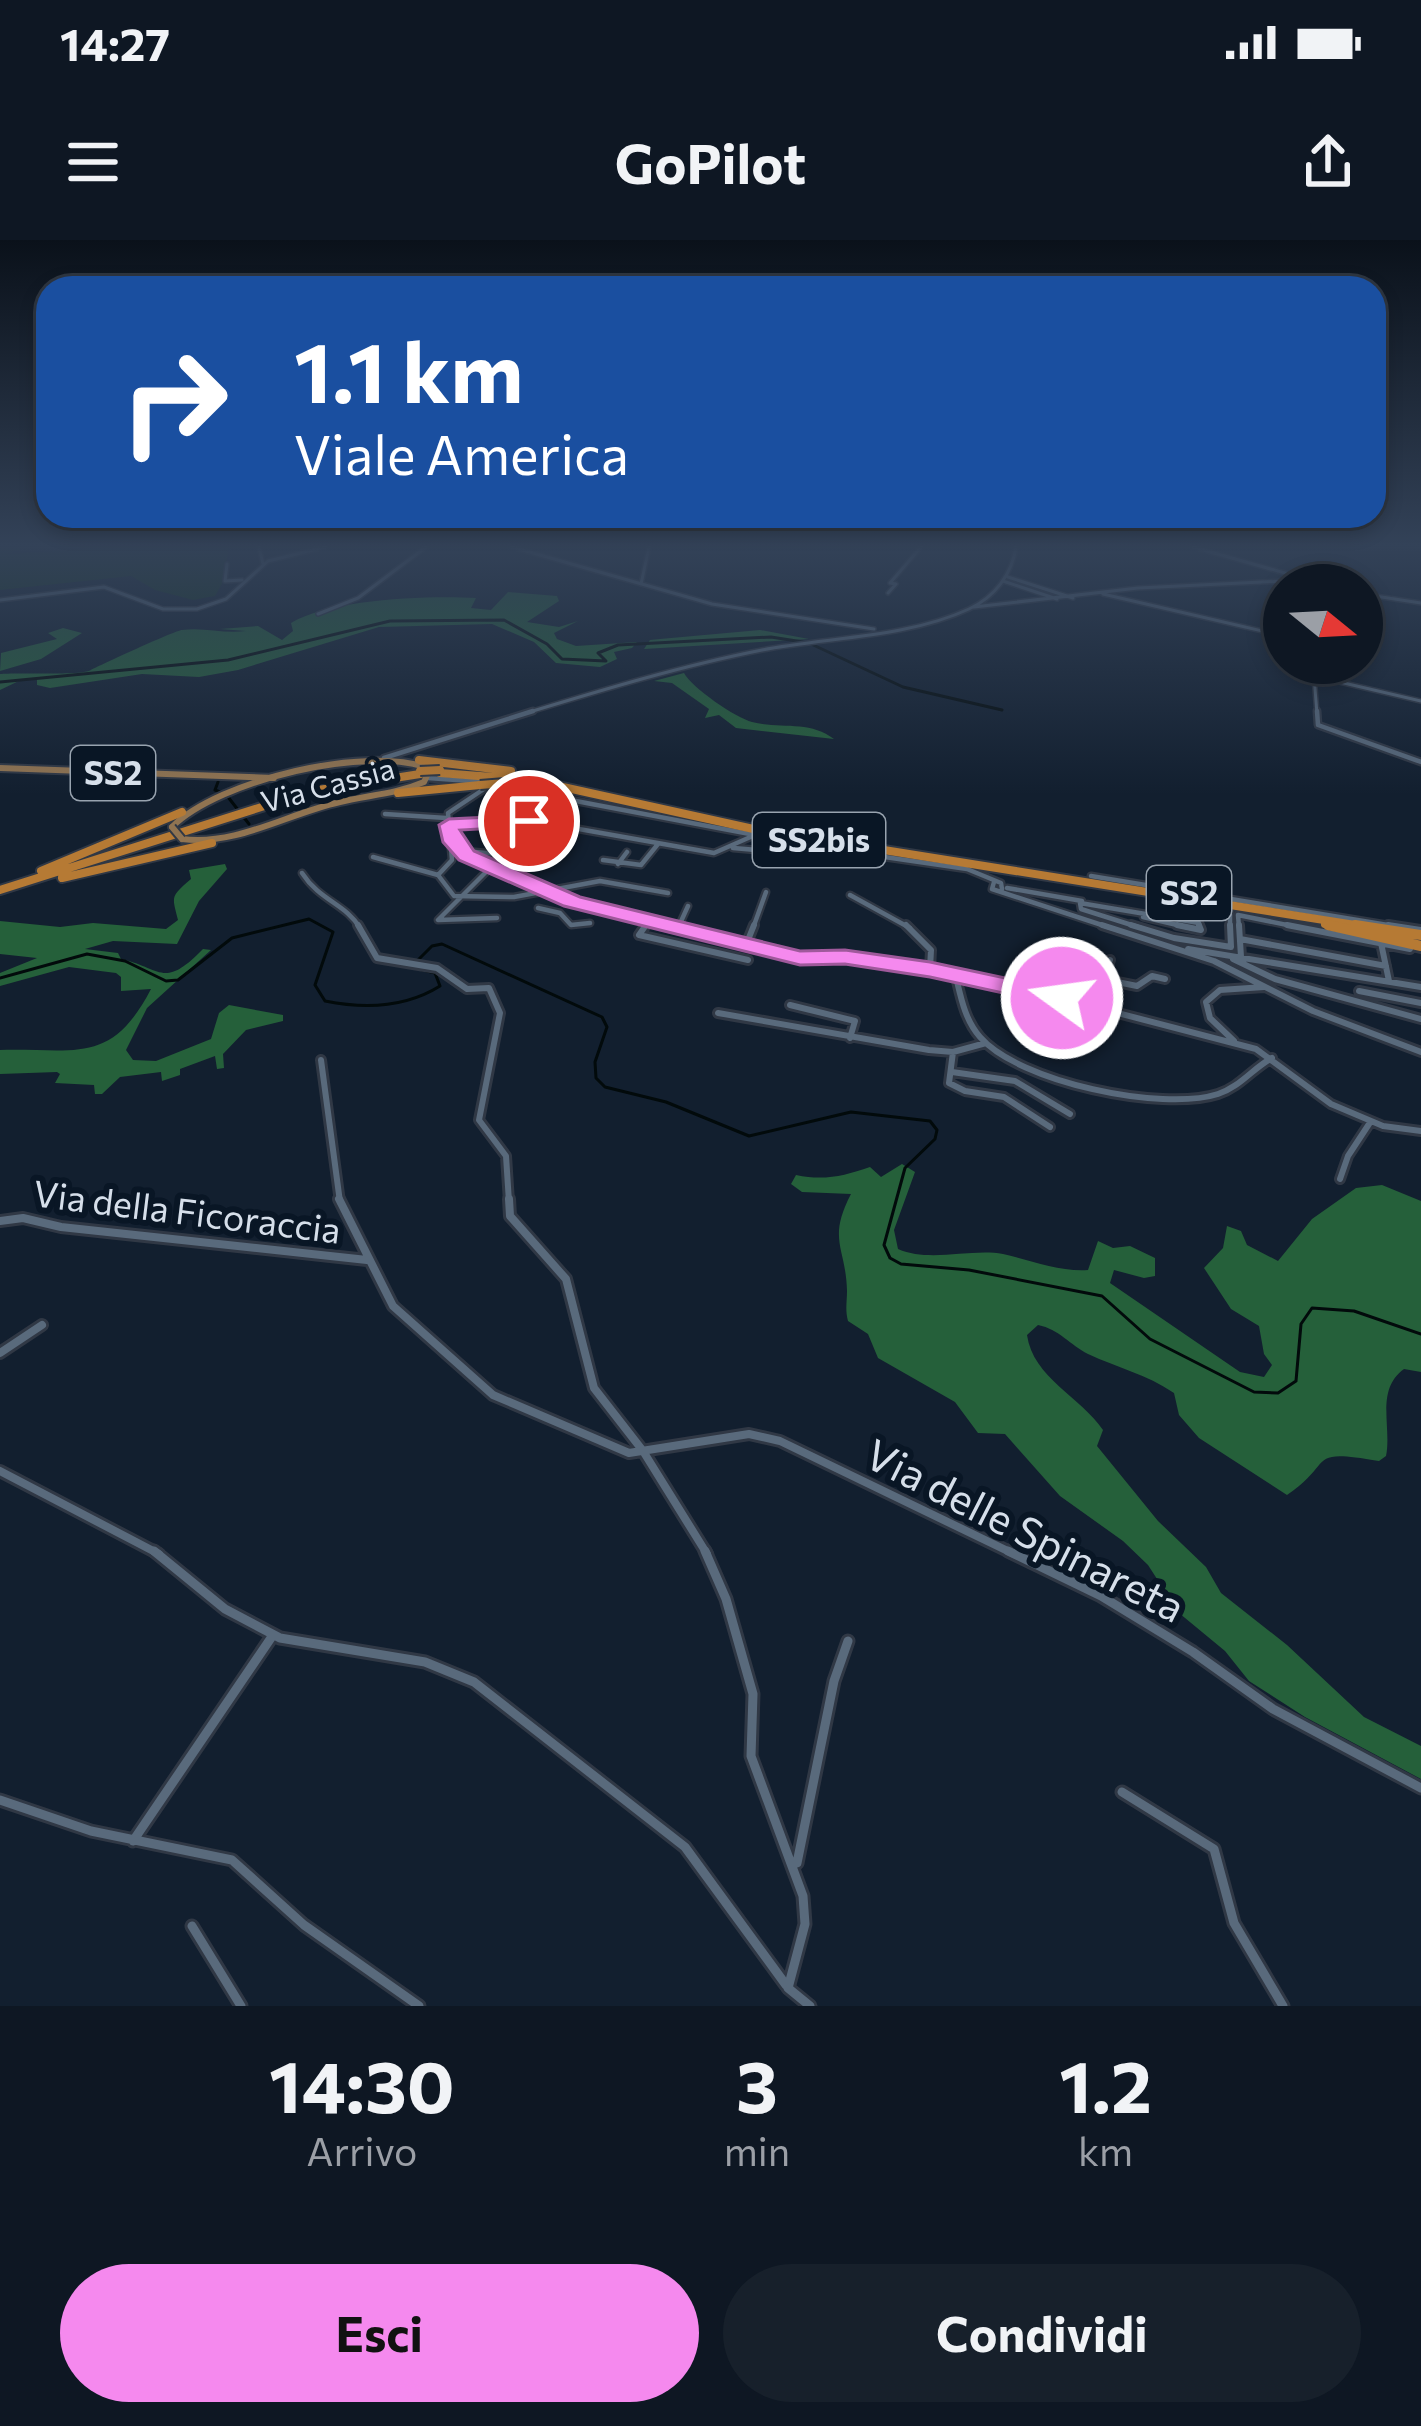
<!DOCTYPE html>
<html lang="it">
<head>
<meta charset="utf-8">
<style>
  body { margin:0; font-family:Commissioner,sans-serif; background:#17202b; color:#f1f3f6; height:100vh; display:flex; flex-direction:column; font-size:45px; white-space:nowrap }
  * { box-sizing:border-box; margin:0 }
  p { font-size:39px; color:#9b9fa6 }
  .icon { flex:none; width:66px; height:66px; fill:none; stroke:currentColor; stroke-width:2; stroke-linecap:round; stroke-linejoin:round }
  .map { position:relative; height:1766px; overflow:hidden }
  .drawer { display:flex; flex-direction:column; background:#0e1723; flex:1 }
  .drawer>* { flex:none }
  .top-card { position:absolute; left:36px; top:36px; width:1350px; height:252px; border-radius:36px; box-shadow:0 6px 18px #0003,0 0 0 3px #2e3641; background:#1a4fa0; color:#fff; overflow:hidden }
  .needle { width:78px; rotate:108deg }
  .controls { position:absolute; left:1263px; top:324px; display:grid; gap:24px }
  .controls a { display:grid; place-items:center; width:120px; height:120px; border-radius:50%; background:#0e1723; box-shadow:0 6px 18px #0003,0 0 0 3px #2e3641; font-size:60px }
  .pin { position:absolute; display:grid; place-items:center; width:102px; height:102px; color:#fff; margin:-51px; border:6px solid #fff; border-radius:50%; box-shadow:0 3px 12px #0007 }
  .me { position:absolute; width:132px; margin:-66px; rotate:284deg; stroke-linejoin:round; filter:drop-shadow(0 0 9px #0008) }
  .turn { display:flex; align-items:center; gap:42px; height:252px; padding:0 60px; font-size:54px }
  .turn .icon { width:156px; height:156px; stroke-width:2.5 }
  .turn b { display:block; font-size:84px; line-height:102px }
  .eta { display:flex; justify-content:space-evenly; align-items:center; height:204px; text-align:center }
  .eta b { font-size:72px; font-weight:700; line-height:84px }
  .button { display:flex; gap:24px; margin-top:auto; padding:24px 60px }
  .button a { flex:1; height:138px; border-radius:72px; background:#f589ee; color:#111; font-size:48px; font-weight:700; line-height:138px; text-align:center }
  .button a+a { background:#17202b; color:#f1f3f6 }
  .status { display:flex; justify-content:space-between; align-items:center; height:84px; padding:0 60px; background:#0e1723; direction:ltr }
  .status svg { height:33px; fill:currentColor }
  header { display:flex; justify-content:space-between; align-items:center; height:156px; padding:0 60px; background:#0e1723; font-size:54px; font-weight:700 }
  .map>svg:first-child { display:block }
  .green { fill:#13341f }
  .forest { fill:#25603a }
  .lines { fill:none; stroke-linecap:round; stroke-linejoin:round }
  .stream { stroke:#020a0b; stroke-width:3 }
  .minor-far4-casing { stroke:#303845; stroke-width:6 }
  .minor-far3-casing { stroke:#303845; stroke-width:9 }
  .minor-far2-casing { stroke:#303845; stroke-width:12 }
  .minor-far1-casing { stroke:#303845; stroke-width:14 }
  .minor-casing { stroke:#303845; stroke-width:15 }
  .major-casing { stroke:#303845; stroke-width:10 }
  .highway-far1-casing { stroke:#303845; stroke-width:12 }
  .highway-casing { stroke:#303845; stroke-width:16 }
  .minor-far4 { stroke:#596a7c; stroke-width:3 }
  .minor-far3 { stroke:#596a7c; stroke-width:4.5 }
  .minor-far2 { stroke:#596a7c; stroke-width:6 }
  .minor-far1 { stroke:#596a7c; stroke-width:8 }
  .minor { stroke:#596a7c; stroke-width:9 }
  .major { stroke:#917451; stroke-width:6 }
  .highway-far1 { stroke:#b67a34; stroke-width:8 }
  .highway { stroke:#b67a34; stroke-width:10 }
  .major-bridge-casing { stroke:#303845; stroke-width:10; stroke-linecap:butt }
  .highway-bridge-casing { stroke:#303845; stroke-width:12; stroke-linecap:butt }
  .major-bridge { stroke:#917451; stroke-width:6 }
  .highway-bridge { stroke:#b67a34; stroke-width:8 }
  .route { fill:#f589ee; stroke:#9f599b; stroke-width:3 }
  .labels { text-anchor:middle; stroke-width:12; stroke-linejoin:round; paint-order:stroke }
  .far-street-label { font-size:30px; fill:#d6dfea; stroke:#091625 }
  .shield { fill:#091625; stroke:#98a3af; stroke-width:3 }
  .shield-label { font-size:33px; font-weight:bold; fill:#d6dfea }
  .street-label { font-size:36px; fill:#d6dfea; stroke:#091625 }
  .near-street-label { font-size:42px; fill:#d6dfea; stroke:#091625 }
</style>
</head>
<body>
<div class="status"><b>14:27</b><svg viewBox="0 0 49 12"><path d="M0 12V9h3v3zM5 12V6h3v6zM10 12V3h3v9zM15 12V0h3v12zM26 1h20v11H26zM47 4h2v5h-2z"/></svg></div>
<header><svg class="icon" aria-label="menu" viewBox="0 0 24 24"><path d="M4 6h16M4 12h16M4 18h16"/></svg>GoPilot<svg class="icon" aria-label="share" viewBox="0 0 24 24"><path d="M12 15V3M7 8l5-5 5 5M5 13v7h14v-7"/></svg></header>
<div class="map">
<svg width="1421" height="1766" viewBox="0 0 1421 1766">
  <rect width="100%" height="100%" fill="#121f2f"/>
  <path class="green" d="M0,307h26l-18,7 107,-7h114l-6,35 -8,14 -22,4 -38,-10 -24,-14 -131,14z"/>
  <path class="forest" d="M508,352l49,4 2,5 -32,21 32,5 19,-6 -24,12 3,6 19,7 61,-4 -5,6 -18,4 3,7 -17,8 -44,-4 -22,-21 -42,-18 -113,3 -141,43 -39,7 -57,-3 -92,14 -13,-3v-6h-14l-23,11v-16c16,-2 82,2 91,-4 5,-3 85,-40 91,-40 22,-3 41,4 64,1l-26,-2 38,-3 24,14 11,-9 -2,-8c38,-24 138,-28 185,-25l-5,10 20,2z
    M63,388l19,5 -41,26 -41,12 1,-18 56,-14 -9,-6z
    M760,390l49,9 -165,10 6,-9 10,-1z
    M684,433c8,15 52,45 68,49 28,7 58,-2 82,17l-98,-11 -17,-13 -14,3 4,-9 -37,-26 -18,-2z
    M225,624l2,5 -28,32 -22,43 -64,-3 -28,8 33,4 3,6c41,9 42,31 82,-10l8,1 -64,58 -21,42 7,10 23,1 55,-22 8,-26 10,-8 54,10v6l-37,9 -23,24 1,14 -7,1 -2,-13 -35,13v6l-18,6 -1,-9 -41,5 -18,17h-7l-1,-9 -39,-2 5,-9 -3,-2 -57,2v-24c76,-2 111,16 151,-61l-30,2v-14l-5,-4 -47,-6 -69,19v-13l37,-15 -37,-4v-33l60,6 33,-4 73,6 12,-9c-6,-24 -8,-23 13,-41l-2,-9z
    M902,924l13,8 -21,58 4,19c32,14 73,-1 105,5 28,6 57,18 85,16l10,-29 15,7 17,-2 25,12v18l-11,2 -30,-8 -4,13 130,89 24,5 8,-12 -8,-11 -5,-28 -28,-17 -27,-41 19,-20 4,-22 14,5 6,14 31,16 34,-42 44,-31 26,-3 39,16v171l-17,-3c-29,21 -12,58 -18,87l-7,5c-75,-13 -43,1 -92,34l-88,-57 -20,-23 -5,-22c-28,-19 -56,-25 -86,-39 -18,-9 -29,-25 -50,-29l-11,10c6,43 54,62 76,95l-6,16 61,75 48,46 15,26 66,52 77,72 57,29v33l-116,-62 -56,-36 -24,-30 -46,-38 -31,-48 -25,-24 -63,-45 -55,-62 -27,-1 -23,-31 -77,-44 -10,-24 -20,-13c-3,-11 -1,-19 -1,-30 -1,-44 -20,-51 4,-97l-49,-2 -11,-8 5,-9c28,6 48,1 74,-8l11,10z"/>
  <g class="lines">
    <path class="stream" d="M809,403l94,44 99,23
      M0,442l228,-22 162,-39 114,-1 43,24 15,15 44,2 -8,-8 20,-8 153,-8 32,5
      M218,542l-3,8 5,2
      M228,557l21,27
      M0,738l87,-24 38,7 41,20 12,-1 54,-42 77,-19 24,13 -18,53 10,16c40,8 80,7 115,-15l-5,-13 -24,-6 21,-21 10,-2 160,73 5,10 -12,35 1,16 9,9 61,15 83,34 102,-24 79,9 7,9 -2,9 -30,29 -21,77 6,13 11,6 68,6 133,26 48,43 104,53 24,1 18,-12 5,-57 11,-16 42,3 67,23"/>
    <defs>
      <path id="minor-far4" d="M259,307l4,17
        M512,307l200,57 162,25
        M1193,307l106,30 6,8
        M227,324l-2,17 17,-1
        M1008,337l65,21
        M1003,341l54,18
        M641,344l8,-37
        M888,353l8,-9 -6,-1 31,-36
        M1103,354l181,42
        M1362,354l59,9
        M0,360l104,-13 59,22h34l29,-10 42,-38 57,-14
        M974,367l164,-19 167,-8
        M318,374l40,-16 68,-51
        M1313,423l4,51
        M1314,436l107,25
        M523,474c79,-24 158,-48 239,-64 67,-13 144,-12 207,-41 26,-12 43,-35 47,-62"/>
      <path id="minor-far3" d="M1317,471l1,14 103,37
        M384,518l149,-47
        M428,538l56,4
        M497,546l326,62 144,21 34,14 1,6
        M487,547l-39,26 4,47 -14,15 16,21 60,1 86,-16 68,12
        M385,574l61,4
        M449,585l96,-2 169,30 41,-18
        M453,602c42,45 158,71 219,86
        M733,608l59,5 -13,8
        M463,611l35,3
        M373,617l65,18
        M603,620l38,5 17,-21
        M618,624l9,-12
        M490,628l-52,52 59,-2
        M302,633c18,28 44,31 58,55
        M1091,636l315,52
        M994,642l-2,7 119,39
        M1007,648l75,13
        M850,655l60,33
        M1156,662l42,6
        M538,668l22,5 11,12 19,-2
        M1198,671l-1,-6 32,3 1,7
        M1198,671l32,4
        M1230,675v13
        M1143,677l47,11
        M1199,683l1,5
        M644,688l4,-6
        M678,688l10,-22
        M753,688l13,-36
        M1141,688l-60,-19 -1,-6 119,20
        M1239,688l-1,-13 64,13"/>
      <path id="minor-far2" d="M358,685l19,33 60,10 30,21 22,-1 11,25 -21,107 27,36 3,46
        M646,685l-7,10 109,25
        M659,685l141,33 45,-1 169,29 242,63 75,55 52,22 38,5
        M906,685l25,25 -1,19
        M1102,685l112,36 99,50 108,41
        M1131,685l43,13 57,9 -1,-22
        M1177,685l24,5 -2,-5
        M1239,685l2,32
        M1287,685l123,24
        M1388,685l33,5
        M677,689l2,-4
        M1240,699l146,27
        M1381,703l8,38
        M746,705l8,-20
        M1188,709l233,38
        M1233,719l42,20 146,40
        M956,737c5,21 9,43 24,60 39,45 182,75 238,57 22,-7 35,-26 54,-36
        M1102,739l35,7 15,-10 13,3
        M1359,751l62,12
        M1062,758l-2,-15 6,-12
        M790,765l65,16 -5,17
        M1093,766l17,-46
        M718,773l211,37 24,2 33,-9
        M1234,801l-24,-23 -4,-16 14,-12 44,-3
        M953,812l-4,31 16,8 39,6 46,30
        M321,820l19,142
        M952,832l63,9 55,33
        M1340,939l8,-23 23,-35"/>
      <path id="minor-far1" d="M339,959l54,107 100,89 136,58 120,-19 31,7 234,113
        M509,959l1,17 56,63 28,109 49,63 64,103
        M0,981l23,-3 38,9 306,33
        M0,1113l42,-28
        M0,1231l159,83"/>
      <path id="minor" d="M154,1311l71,58 55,29 145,24 49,20 211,165 101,138
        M705,1311l21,48 27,95 -2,62 52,140 2,28 -17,64 22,18
        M1008,1311l93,45 92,56 80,57 148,79
        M1122,1552l92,57 20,74 49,83
        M0,1560l91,31 141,29 72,65 115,81
        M133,1601l140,-206
        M797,1623l37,-182 14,-40
        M192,1686l49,80"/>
      <path id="major" d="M0,528l274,10
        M172,587c47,-47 197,-83 258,-58l-6,13c-28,12 -55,13 -84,20 -54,12 -103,44 -158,37"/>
      <path id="highway-far1" d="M419,520l92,11
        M440,533l91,7 227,50 616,98
        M398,553l82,-8
        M41,631l141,-59
        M62,638l150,-35
        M0,650l312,-99 108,-17
        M1325,684l16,4"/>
      <path id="highway" d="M1328,685l93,21
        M1355,685l66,10"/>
    </defs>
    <use href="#minor-far4" class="minor-far4-casing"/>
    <use href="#minor-far3" class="minor-far3-casing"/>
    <use href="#minor-far2" class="minor-far2-casing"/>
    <use href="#minor-far1" class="minor-far1-casing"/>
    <use href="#minor" class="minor-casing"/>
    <use href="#major" class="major-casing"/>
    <use href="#highway-far1" class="highway-far1-casing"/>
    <use href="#highway" class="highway-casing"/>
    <use href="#minor-far4" class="minor-far4"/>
    <use href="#minor-far3" class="minor-far3"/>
    <use href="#minor-far2" class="minor-far2"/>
    <use href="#minor-far1" class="minor-far1"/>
    <use href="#minor" class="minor"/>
    <use href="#major" class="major"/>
    <use href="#highway-far1" class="highway-far1"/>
    <use href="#highway" class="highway"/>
    <defs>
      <path id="major-bridge" d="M172,587l10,12"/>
      <path id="highway-bridge" d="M420,531l20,-1
        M480,545l25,-2"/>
    </defs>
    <use href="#major-bridge" class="major-bridge-casing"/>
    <use href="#highway-bridge" class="highway-bridge-casing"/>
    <use href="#major-bridge" class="major-bridge"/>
    <use href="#highway-bridge" class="highway-bridge"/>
  </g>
  <linearGradient id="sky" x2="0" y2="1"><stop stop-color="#0a111a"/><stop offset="0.55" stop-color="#334258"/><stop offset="1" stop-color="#334258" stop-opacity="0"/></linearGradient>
  <rect width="1421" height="555" fill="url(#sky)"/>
  <path class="route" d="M529,575l10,6 -3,5 -76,4 14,21 106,46 220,54 45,-1 85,12 132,28 12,8 -12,8 -132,-29 -85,-13 -45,1 -236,-59 -105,-46 -16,-18 -4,-17 10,-6z"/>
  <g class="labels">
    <g class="far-street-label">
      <text transform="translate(328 546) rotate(-15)" y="10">Via Cassia</text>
    </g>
    <g class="shield">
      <rect x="71" y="506" width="84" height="54" rx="9"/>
      <rect x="753" y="573" width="132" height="54" rx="9"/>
      <rect x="1147" y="626" width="84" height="54" rx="9"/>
    </g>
    <g class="shield-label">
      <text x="113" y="545">SS2</text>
      <text x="819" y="612">SS2bis</text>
      <text x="1189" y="665">SS2</text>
    </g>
    <g class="street-label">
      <text transform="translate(187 972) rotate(7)" y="13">Via della Ficoraccia</text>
    </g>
    <g class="near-street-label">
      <text transform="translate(1025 1291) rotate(27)" y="15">Via delle Spinareta</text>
    </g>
  </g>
</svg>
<div class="controls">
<a><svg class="needle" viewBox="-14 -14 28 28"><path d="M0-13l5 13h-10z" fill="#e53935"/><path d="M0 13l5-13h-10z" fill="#9b9fa6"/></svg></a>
</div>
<div class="pin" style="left:529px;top:581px;background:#d93025"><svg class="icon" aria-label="arrive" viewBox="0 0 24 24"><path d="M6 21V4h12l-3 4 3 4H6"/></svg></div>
<svg class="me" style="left:1062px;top:758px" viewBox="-20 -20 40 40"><circle r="17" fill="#f589ee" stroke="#fff" stroke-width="3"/><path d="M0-11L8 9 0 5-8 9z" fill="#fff"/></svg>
<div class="top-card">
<div class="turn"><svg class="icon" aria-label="right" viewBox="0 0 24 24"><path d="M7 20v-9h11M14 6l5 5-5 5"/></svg><div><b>1.1 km</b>Viale America</div></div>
</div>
</div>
<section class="drawer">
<div class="eta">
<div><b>14:30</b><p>Arrivo</p></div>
<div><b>3</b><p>min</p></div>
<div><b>1.2</b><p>km</p></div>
</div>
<div class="button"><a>Esci</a><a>Condividi</a></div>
</section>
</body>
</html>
